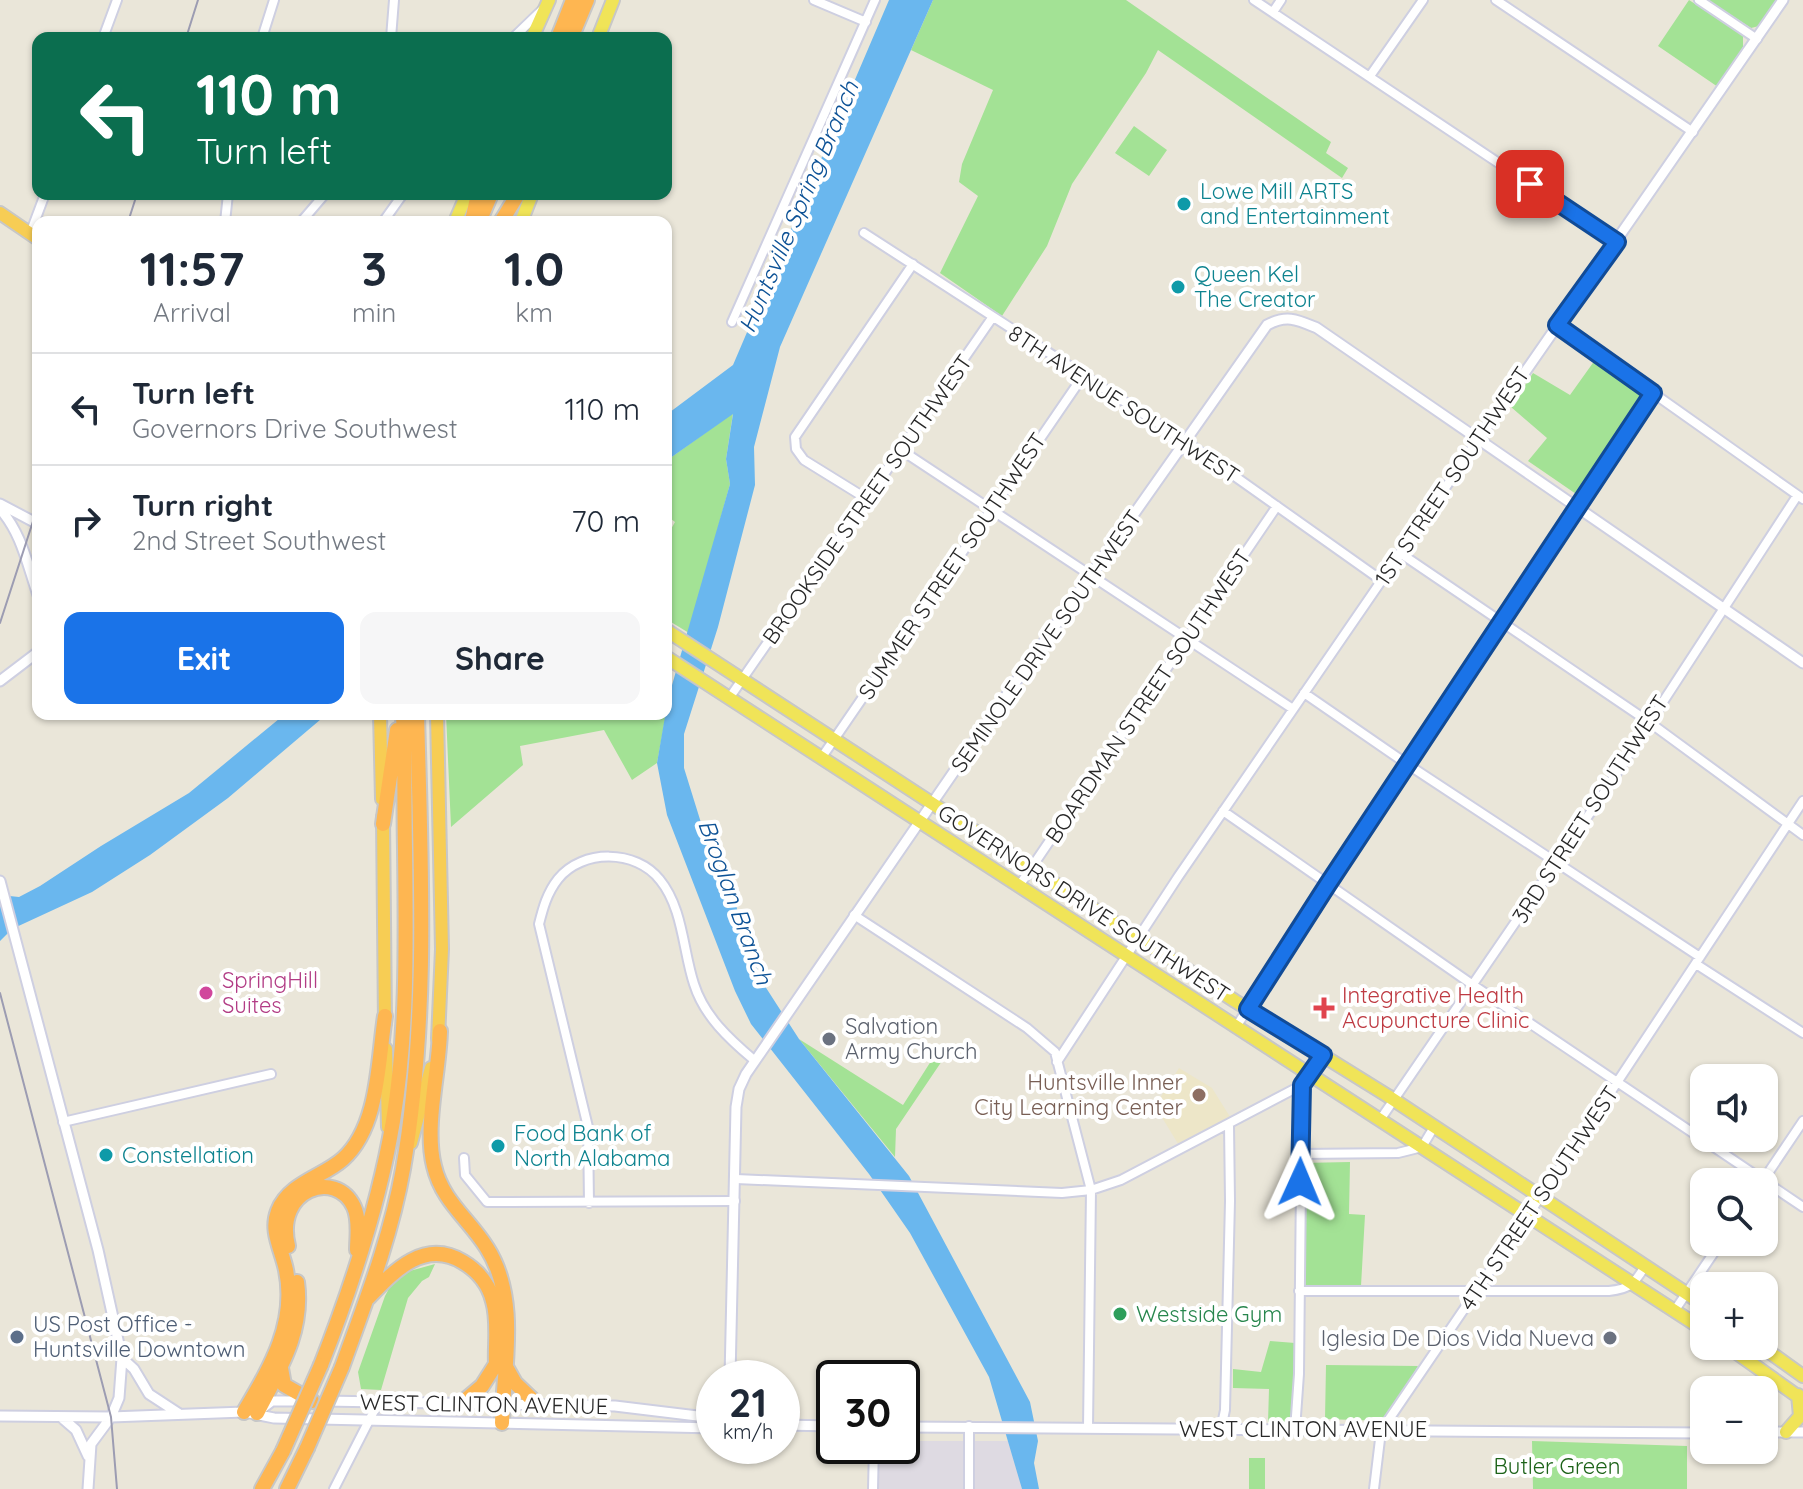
<!DOCTYPE html>
<html lang="en">
<head>
<meta charset="utf-8">
<style>
  body { margin:0; font-family:Quicksand,sans-serif; background:#f6f6f7; color:#1f2937; height:100vh; display:flex; flex-direction:column; font-size:30px; white-space:nowrap }
  * { box-sizing:border-box; margin:0 }
  p { font-size:26px; color:#747a83 }
  .icon { flex:none; width:44px; height:44px; fill:none; stroke:currentColor; stroke-width:2; stroke-linecap:round; stroke-linejoin:round }
  .map { position:relative; flex:1; overflow:hidden }
  .drawer { position:absolute; left:32px; top:216px; width:640px; height:504px; display:flex; flex-direction:column; background:#fff; border-radius:16px; box-shadow:0 2px 6px #0004 }
  .drawer>* { flex:none }
  .hud { position:absolute; left:32px; top:32px; width:640px; height:168px; border-radius:16px; box-shadow:0 2px 6px #0004; background:#0b6e4f; color:#fff; overflow:hidden }
  .tools { position:absolute; left:1690px; top:1064px; display:grid; gap:16px }
  .tools a { display:grid; place-items:center; width:88px; height:88px; border-radius:16px; background:#fff; box-shadow:0 2px 6px #0004; font-size:40px }
  .speed { position:absolute; left:696px; top:1360px; display:flex; gap:16px; font-size:40px; font-weight:700; text-align:center }
  .speed>* { display:grid; place-content:center; width:104px; height:104px; border-radius:50%; background:#fff; box-shadow:0 2px 6px #0004; line-height:1 }
  .speed small { font-size:20px; font-weight:400 }
  .speed .limit { border:4px solid #111; border-radius:12px; background:#fff; color:#111 }
  .pin { position:absolute; display:grid; place-items:center; width:68px; height:68px; color:#fff; margin:-34px; border-radius:16px; box-shadow:0 4px 12px #0006 }
  .me { position:absolute; width:88px; margin:-44px; rotate:1deg; stroke-linejoin:round; filter:drop-shadow(0 0 6px #0008) }
  .turn { display:flex; align-items:center; gap:28px; height:168px; padding:0 32px; font-size:36px }
  .turn .icon { width:104px; height:104px; stroke-width:2.5 }
  .turn b { display:block; font-size:56px; line-height:68px }
  .eta { display:flex; justify-content:space-evenly; align-items:center; height:136px; text-align:center }
  .eta b { font-size:48px; font-weight:700; line-height:56px }
  .action { display:flex; gap:16px; margin-top:auto; padding:16px 32px }
  .action a { flex:1; height:92px; border-radius:16px; background:#1a73e8; color:#fff; font-size:32px; font-weight:700; line-height:92px; text-align:center }
  .action a+a { background:#f6f6f7; color:#1f2937 }
  ul { padding:0; list-style:none }
  li { display:flex; align-items:center; gap:24px; height:112px; padding:0 32px; border-top:2px solid #e0e1e3 }
  li div { flex:1 }
  li b { display:block; font-size:30px }
  li em { font-style:normal }
  .map>svg:first-child { display:block }
  .industrial { fill:#dedae2 }
  .education { fill:#ede6c8 }
  .green { fill:#a3e295 }
  .water { fill:#6ab7ee }
  .lines { fill:none; stroke-linecap:round; stroke-linejoin:round }
  .minor-casing { stroke:#cecfe1; stroke-width:12 }
  .tertiary-casing { stroke:#cecfe1; stroke-width:13 }
  .primary-casing { stroke:#c7c7c7; stroke-width:16 }
  .trunk-casing { stroke:#c7c7c7; stroke-width:16 }
  .motorway-casing { stroke:#c7c7c7; stroke-width:18 }
  .minor { stroke:#fff; stroke-width:8 }
  .tertiary { stroke:#fff; stroke-width:9 }
  .primary { stroke:#f0e458; stroke-width:12 }
  .trunk { stroke:#f7cd54; stroke-width:12 }
  .motorway { stroke:#feb651; stroke-width:14 }
  .rail { stroke:#9c9cb2; stroke-width:2 }
  .motorway-bridge-casing { stroke:#c7c7c7; stroke-width:18; stroke-linecap:butt }
  .motorway-bridge { stroke:#feb651; stroke-width:14 }
  .route-casing { stroke:#114b97; stroke-width:20 }
  .route { stroke:#1a73e8; stroke-width:14 }
  .culture-dot { fill:#0f9aa8; stroke:#fff; stroke-width:3 }
  .hotel-dot { fill:#d1479c; stroke:#fff; stroke-width:3 }
  .health-dot { fill:#e0444e; stroke:#fff; stroke-width:3 }
  .worship-dot { fill:#6b7280; stroke:#fff; stroke-width:3 }
  .education-dot { fill:#8d6e63; stroke:#fff; stroke-width:3 }
  .leisure-dot { fill:#2e9e5b; stroke:#fff; stroke-width:3 }
  .service-dot { fill:#5c6f8a; stroke:#fff; stroke-width:3 }
  .labels { text-anchor:middle; stroke-width:8; stroke-linejoin:round; paint-order:stroke }
  .culture-label { font-size:22px; fill:#0d838f; stroke:#fff; text-anchor:start }
  .street-label { font-size:22px; fill:#282828; stroke:#fff }
  .hotel-label { font-size:22px; fill:#b23c85; stroke:#fff; text-anchor:start }
  .health-label { font-size:22px; fill:#be3a42; stroke:#fff; text-anchor:start }
  .worship-label { font-size:22px; fill:#5b616d; stroke:#fff; text-anchor:start }
  .education-label { font-size:22px; fill:#785e54; stroke:#fff; text-anchor:end }
  .leisure-label { font-size:22px; fill:#27864d; stroke:#fff; text-anchor:start }
  .service-label { font-size:22px; fill:#4e5e75; stroke:#fff; text-anchor:start }
  .park-label { font-size:22px; fill:#1d6319; stroke:#fff }
  .water-label { font-size:24px; font-style:italic; fill:#0d5296; stroke:#fff }
</style>
</head>
<body>
<div class="map">
<svg width="1803" height="1489" viewBox="0 0 1803 1489">
  <rect width="100%" height="100%" fill="#eae6d9"/>
  <path class="industrial" d="M902,1441h106l14,48h-145l1,-43h24z"/>
  <path class="education" d="M1179,1068l33,20 20,32 -52,27 -25,-41z"/>
  <path class="green" d="M933,0h193l205,142 -5,11 22,15 -6,10 -184,-128 -12,23 -74,111 -25,62 -45,70 -62,-43 38,-77 -19,-14 3,-18 31,-74 -82,-40z
    M1689,0l54,35v12l-25,40 -60,-41z
    M1708,0h68l-17,26 -8,2z
    M1134,126l33,24 -18,26 -34,-23z
    M1595,360l51,34 -67,102 -51,-35 19,-23 -36,-31 22,-34 37,22z
    M733,413l-7,46 4,25 -41,149 -23,-14v-81l9,-16 -9,-7v-54z
    M446,714h220l-9,49 -25,17 -28,-50 -84,16 3,19 -72,62z
    M799,1039l104,66 37,-58 8,5 -52,77 -1,28z
    M1350,1162l-1,52 16,1 -4,71 -56,-1 -3,-122z
    M435,1264l-6,13 -7,4 -14,17 -27,92 -20,-1 -3,-17 27,-76 7,-13 14,-11z
    M1270,1341l25,2 1,79h-28l1,-33 -36,-1v-19l28,3z
    M1326,1365l92,1 -33,55 -60,-2z
    M1532,1441l155,5v43h-154z
    M1249,1458h16v31h-16z"/>
  <path class="water" d="M889,0h44l-153,347 -26,100 1,38 -37,142 -34,107v34l18,58 29,65 30,89 38,59 110,137 121,226 8,39 -4,22 5,26h-17l-33,-112 -79,-144 -41,-59 -118,-150 -16,-33 -68,-176 -10,-52 11,-64 62,-215 -4,-25 7,-45 -67,47v-46l67,-50z
    M285,714h42l-99,84 -78,57 -58,37 -80,37 -12,12v-46l19,2 21,-11 61,-40 88,-53z"/>
  <g class="lines">
    <defs>
      <path id="minor" d="M814,0l52,22
        M1254,0l363,242
        M1496,0l197,132
        M1699,0l58,39
        M1273,12l8,-12
        M103,38l14,-38
        M262,38l12,-38
        M391,38l3,-38
        M513,38l29,-28
        M1370,76l53,-76
        M225,222l3,-28
        M301,222l24,-28
        M383,222l20,-28
        M864,233l321,208 196,139
        M30,234l15,-40
        M732,322l143,-322
        M1557,325l246,174
        M901,450l392,259
        M867,499l-63,-39 -8,-11 -1,-12 118,-173
        M1400,553l249,169 154,113
        M1304,693l103,71 293,193
        M730,697l262,-379
        M822,757l261,-381
        M1223,811l250,174 330,222
        M1019,886l258,-380
        M854,915l173,113 28,24 36,138 -3,238
        M1696,964l107,69
        M1236,1027l92,-143 325,-491
        M1057,1062l121,-185 300,-437
        M1380,1120l223,-326 194,-298
        M63,1122l208,-48
        M1300,1154l98,-1 24,-6 12,-20
        M464,1158l1,17 22,27 248,-1
        M736,1179l326,14 29,-3 30,-10 181,-95
        M1762,1182l41,-61
        M589,1203l-1,-76 -49,-203c4,-16 8,-31 19,-45 24,-30 78,-30 102,1 23,28 23,71 34,104 10,32 35,55 60,76
        M1299,1291h310c21,-2 26,-8 36,-25
        M1675,1310l46,-68
        M969,1426v63
        M1221,1429l4,-19 5,-209 -1,-76
        M1295,1430l4,-56 3,-289 21,-30
        M334,1489l44,-86
        M873,1489l1,-43
        M1374,1489l7,-58 194,-285 228,-345"/>
      <path id="tertiary" d="M1478,440l305,-440
        M0,504l38,20
        M0,509c22,25 27,55 38,86
        M0,681l38,-29
        M0,881l98,369 24,108 -3,40 -8,19 -20,27 -3,45
        M122,1358l12,11 15,25 29,19
        M730,1378l6,-271 3,-18 7,-15 262,-381 259,-368c20,-11 31,-5 50,3l486,335
        M324,1401l291,5 99,12
        M263,1408l9,-7h38
        M0,1416l111,1 133,-5 30,6 440,10
        M61,1417l15,13 12,26
        M782,1425l52,1
        M902,1427l802,6
        M1764,1432h39"/>
      <path id="primary" d="M532,38l17,-38
        M598,38l15,-38
        M455,222l12,-28
        M521,222l11,-28
        M666,630l569,371 153,95 316,209
        M666,657l1038,673
        M1727,1346l76,54
        M1761,1346l42,30
        M1786,1432l14,-16 -2,-21"/>
      <path id="trunk" d="M0,213l38,26
        M380,714l2,85
        M437,714l5,235 -4,90
        M383,817l2,206
        M386,1049l2,78
        M411,1143l20,-75"/>
      <path id="motorway" d="M558,38l15,-38
        M571,38l16,-38
        M472,221l6,-27
        M479,222l12,-28
        M501,222l17,-28
        M383,824l14,-94
        M440,1031c-1,42 -16,95 -6,135 8,35 35,53 53,82 32,50 17,118 15,175
        M288,1246c-14,-57 48,-78 66,-39 6,13 3,30 3,43
        M368,1298c25,-26 56,-60 95,-36 15,9 26,23 30,39 6,20 2,43 3,63
        M321,1365c31,-79 58,-160 72,-244 15,-91 13,-182 12,-273 -1,-45 0,-89 -2,-134
        M342,1367c23,-64 49,-130 61,-198 26,-150 18,-303 14,-455
        M506,1367l9,16 21,20
        M281,1368l3,17 28,16
        M463,1402l19,-16 14,-22
        M244,1412c26,-44 53,-88 42,-142 -4,-20 -16,-39 -8,-59 11,-28 45,-34 65,-52 36,-32 35,-98 42,-143
        M257,1413c22,-43 47,-81 40,-131
        M262,1489l21,-38
        M287,1489l20,-41"/>
    </defs>
    <use href="#minor" class="minor-casing"/>
    <use href="#tertiary" class="tertiary-casing"/>
    <use href="#primary" class="primary-casing"/>
    <use href="#trunk" class="trunk-casing"/>
    <use href="#motorway" class="motorway-casing"/>
    <use href="#minor" class="minor"/>
    <use href="#tertiary" class="tertiary"/>
    <use href="#primary" class="primary"/>
    <use href="#trunk" class="trunk"/>
    <use href="#motorway" class="motorway"/>
    <path class="rail" d="M186,38l12,-38
      M128,222l9,-28
      M0,623l38,-117
      M0,993l105,401 6,23 6,72"/>
    <defs>
      <path id="motorway-bridge" d="M307,1448l35,-81
        M283,1451l38,-86"/>
    </defs>
    <use href="#motorway-bridge" class="motorway-bridge-casing"/>
    <use href="#motorway-bridge" class="motorway-bridge"/>
  </g>
  <g class="lines">
    <defs>
      <path id="route" d="M1300,1182l2,-97 21,-30 -75,-46 80,-125 325,-491 -96,-68 60,-83 -87,-58"/>
    </defs>
    <use href="#route" class="route-casing"/>
    <use href="#route" class="route"/>
  </g>
  <g class="culture-dot">
    <circle cx="1184" cy="204" r="8"/>
    <circle cx="1178" cy="287" r="8"/>
    <circle cx="498" cy="1146" r="8"/>
    <circle cx="106" cy="1155" r="8"/>
  </g>
  <circle class="hotel-dot" cx="206" cy="993" r="8"/>
  <path class="health-dot" d="M1320 996h8v8h8v8h-8v8h-8v-8h-8v-8h8z"/>
  <g class="worship-dot">
    <circle cx="829" cy="1039" r="8"/>
    <circle cx="1610" cy="1338" r="8"/>
  </g>
  <circle class="education-dot" cx="1199" cy="1095" r="8"/>
  <circle class="leisure-dot" cx="1120" cy="1314" r="8"/>
  <circle class="service-dot" cx="17" cy="1337" r="8"/>
  <g class="labels">
    <g class="culture-label">
      <text x="1200" y="199">Lowe Mill ARTS<tspan x="1200" dy="25">and Entertainment</tspan></text>
      <text x="1194" y="282">Queen Kel<tspan x="1194" dy="25">The Creator</tspan></text>
      <text x="514" y="1141">Food Bank of<tspan x="514" dy="25">North Alabama</tspan></text>
      <text x="122" y="1163">Constellation</text>
    </g>
    <g class="street-label">
      <text transform="translate(1124 404) rotate(33)" y="8">8TH AVENUE SOUTHWEST</text>
      <text transform="translate(1452 476) rotate(-56)" y="8">1ST STREET SOUTHWEST</text>
      <text transform="translate(867 499) rotate(-55)" y="8">BROOKSIDE STREET SOUTHWEST</text>
      <text transform="translate(952 566) rotate(-56)" y="8">SUMMER STREET SOUTHWEST</text>
      <text transform="translate(1046 641) rotate(-55)" y="8">SEMINOLE DRIVE SOUTHWEST</text>
      <text transform="translate(1148 696) rotate(-56)" y="8">BOARDMAN STREET SOUTHWEST</text>
      <text transform="translate(1590 809) rotate(-57)" y="8">3RD STREET SOUTHWEST</text>
      <text transform="translate(1084 903) rotate(33)" y="8">GOVERNORS DRIVE SOUTHWEST</text>
      <text transform="translate(1539 1198) rotate(-56)" y="8">4TH STREET SOUTHWEST</text>
      <text transform="translate(484 1404) rotate(1)" y="8">WEST CLINTON AVENUE</text>
      <text x="1303" y="1437">WEST CLINTON AVENUE</text>
    </g>
    <g class="hotel-label">
      <text x="222" y="988">SpringHill<tspan x="222" dy="25">Suites</tspan></text>
    </g>
    <g class="health-label">
      <text x="1342" y="1003">Integrative Health<tspan x="1342" dy="25">Acupuncture Clinic</tspan></text>
    </g>
    <g class="worship-label">
      <text x="845" y="1034">Salvation<tspan x="845" dy="25">Army Church</tspan></text>
      <text x="1594" y="1346" text-anchor="end">Iglesia De Dios Vida Nueva</text>
    </g>
    <g class="education-label">
      <text x="1183" y="1090">Huntsville Inner<tspan x="1183" dy="25">City Learning Center</tspan></text>
    </g>
    <g class="leisure-label">
      <text x="1136" y="1322">Westside Gym</text>
    </g>
    <g class="service-label">
      <text x="33" y="1332">US Post Office -<tspan x="33" dy="25">Huntsville Downtown</tspan></text>
    </g>
    <g class="park-label">
      <text x="1557" y="1474">Butler Green</text>
    </g>
    <g class="water-label">
      <text transform="translate(799 207) rotate(-67)" y="8">Huntsville Spring Branch</text>
      <text transform="translate(735 902) rotate(70)" y="8">Broglan Branch</text>
    </g>
  </g>
</svg>
<div class="tools">
<a><svg class="icon" aria-label="sound" viewBox="0 0 24 24"><path d="M4 9h4l5-4v14l-5-4H4zM17 9q2 3 0 6"/></svg></a>
<a><svg class="icon" aria-label="search" viewBox="0 0 24 24"><circle cx="10" cy="10" r="6"/><path d="M15 15l6 6"/></svg></a>
<a>+</a>
<a>−</a>
</div>
<div class="speed"><div>21<small>km/h</small></div><div class="limit">30</div></div>
<div class="pin" style="left:1530px;top:184px;background:#d93025"><svg class="icon" aria-label="arrive" viewBox="0 0 24 24"><path d="M6 21V4h12l-3 4 3 4H6"/></svg></div>
<svg class="me" style="left:1300px;top:1182px" viewBox="-20 -20 40 40"><path d="M0-17L14 15 0 8-14 15z" fill="#1a73e8" stroke="#fff" stroke-width="4"/></svg>
<div class="hud">
<div class="turn"><svg class="icon" aria-label="left" viewBox="0 0 24 24"><path d="M17 20v-9H6M10 6l-5 5 5 5"/></svg><div><b>110 m</b>Turn left</div></div>
</div>
<section class="drawer">
<div class="eta">
<div><b>11:57</b><p>Arrival</p></div>
<div><b>3</b><p>min</p></div>
<div><b>1.0</b><p>km</p></div>
</div>
<ul>
<li><svg class="icon" aria-label="left" viewBox="0 0 24 24"><path d="M17 20v-9H6M10 6l-5 5 5 5"/></svg><div><b>Turn left</b><p>Governors Drive Southwest</p></div><em>110 m</em></li>
<li><svg class="icon" aria-label="right" viewBox="0 0 24 24"><path d="M7 20v-9h11M14 6l5 5-5 5"/></svg><div><b>Turn right</b><p>2nd Street Southwest</p></div><em>70 m</em></li>
</ul>
<div class="action"><a>Exit</a><a>Share</a></div>
</section>
</div>
</body>
</html>
